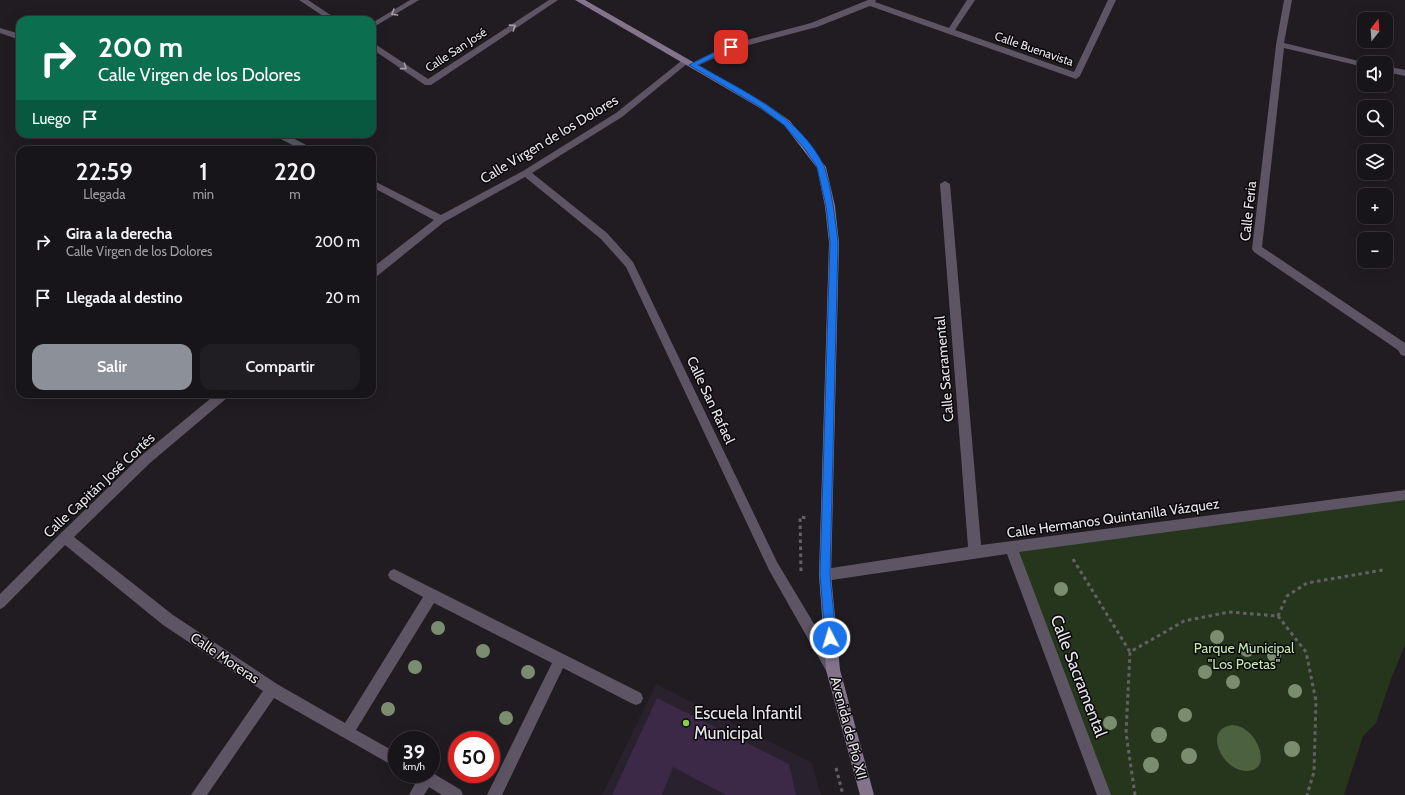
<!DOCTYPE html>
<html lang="es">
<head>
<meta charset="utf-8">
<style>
  body { margin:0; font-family:Cabin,sans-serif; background:#211e23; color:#f1f3f6; height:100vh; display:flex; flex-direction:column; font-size:15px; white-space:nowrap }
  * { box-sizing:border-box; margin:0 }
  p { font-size:13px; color:#9f9fa2 }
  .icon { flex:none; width:22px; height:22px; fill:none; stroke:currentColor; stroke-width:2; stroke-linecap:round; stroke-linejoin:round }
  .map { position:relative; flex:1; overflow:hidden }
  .sheet { position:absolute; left:16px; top:146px; width:360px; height:252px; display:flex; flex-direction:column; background:#18151a; border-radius:12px; box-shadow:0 4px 16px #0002,0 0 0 1px #363439 }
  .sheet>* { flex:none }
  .banner { position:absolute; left:16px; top:16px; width:360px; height:122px; border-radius:12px; box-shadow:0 4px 16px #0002,0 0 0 1px #363439; background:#0b6e4f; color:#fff; overflow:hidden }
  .needle { width:26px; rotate:17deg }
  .fabs { position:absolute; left:1357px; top:12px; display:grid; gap:8px }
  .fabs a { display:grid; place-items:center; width:36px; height:36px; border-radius:8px; background:#18151a; box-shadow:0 4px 16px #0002,0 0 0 1px #363439; font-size:20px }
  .speed { position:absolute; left:388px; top:731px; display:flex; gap:8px; font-size:20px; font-weight:700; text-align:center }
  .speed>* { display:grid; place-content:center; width:52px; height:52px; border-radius:50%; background:#18151a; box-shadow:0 4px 16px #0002,0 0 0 1px #363439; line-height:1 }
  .speed small { font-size:10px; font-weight:400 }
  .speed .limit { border:6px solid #d22; background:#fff; color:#111 }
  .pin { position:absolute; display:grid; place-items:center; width:34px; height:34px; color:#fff; margin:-17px; border-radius:8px; box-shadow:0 2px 6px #0006 }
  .me { position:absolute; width:44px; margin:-22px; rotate:355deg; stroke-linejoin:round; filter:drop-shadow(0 0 3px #0008) }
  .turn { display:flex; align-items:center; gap:14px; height:84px; padding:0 16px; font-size:18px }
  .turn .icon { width:52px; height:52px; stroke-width:2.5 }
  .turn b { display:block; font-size:28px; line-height:34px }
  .then { display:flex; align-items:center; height:38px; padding:0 16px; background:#0003; gap:8px; font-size:15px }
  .eta { display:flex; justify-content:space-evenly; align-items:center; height:68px; text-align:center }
  .eta b { font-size:24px; font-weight:600; line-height:28px }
  .action { display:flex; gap:8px; margin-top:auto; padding:8px 16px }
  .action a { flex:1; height:46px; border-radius:12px; background:#8c9099; color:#fff; font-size:16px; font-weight:600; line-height:46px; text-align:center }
  .action a+a { background:#211e23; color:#f1f3f6 }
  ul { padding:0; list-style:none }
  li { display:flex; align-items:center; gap:12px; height:56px; padding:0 16px }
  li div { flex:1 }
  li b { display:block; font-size:15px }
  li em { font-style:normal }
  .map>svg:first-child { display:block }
  .built { fill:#29212d }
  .green { fill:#26361c }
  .water { fill:#4c623f }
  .building { fill:#3c2847 }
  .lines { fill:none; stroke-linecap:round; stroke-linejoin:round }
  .path { stroke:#646166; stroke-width:3; stroke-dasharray:3.5 3.5; stroke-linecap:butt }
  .minor { fill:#5e5564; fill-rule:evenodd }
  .secondary { fill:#83748c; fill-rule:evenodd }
  .tree { fill:#7a8d6e }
  .oneway { stroke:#a49ea8 }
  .route { fill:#1a73e8; stroke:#114b97 }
  .poi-dot { fill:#84cf4d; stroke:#09070a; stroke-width:1.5 }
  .labels { text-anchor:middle; stroke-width:3; stroke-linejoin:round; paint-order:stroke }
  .far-street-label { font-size:12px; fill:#eae7ec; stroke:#09070a }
  .street-label { font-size:14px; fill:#eae7ec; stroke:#09070a }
  .park-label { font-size:14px; fill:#c3e9ac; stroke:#09070a }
  .near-street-label { font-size:17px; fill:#eae7ec; stroke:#09070a }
  .near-poi-label { font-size:17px; fill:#eae7ec; stroke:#09070a; text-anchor:start }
</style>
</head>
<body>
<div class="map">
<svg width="1405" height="795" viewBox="0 0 1405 795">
  <rect width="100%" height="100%" fill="#201c22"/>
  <path class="built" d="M656,684l156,79 9,32h-219z"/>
  <path class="green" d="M1405,495v150l-14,34 -15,44 -13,13 -19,59h-240l-93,-248z"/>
  <path class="water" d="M1233,725c5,1 10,2 14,6 12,8 24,39 0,40 -24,1 -46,-43 -14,-46z"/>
  <path class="building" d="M657,698l132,66 7,31h-70l-53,-28 -11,28h-50z"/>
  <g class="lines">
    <path class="path" d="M1073,559l57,93
      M801,571l-1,-54 7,1
      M1278,616l9,-20 20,-13 76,-13
      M836,768l7,27
      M1135,795l-9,-62 4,-81 54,-31 45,-9 49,4 28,36 10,49 -2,71 -7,23"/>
    <path class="minor" d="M299,0h9l30,20h-9z
      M410,0h9l-47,28v-5z
      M549,0h9l-127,85h-6l-53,-36v-7l56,37z
      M868,0h8l-1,2 74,26 18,-28h8l-20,30 119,42 34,-72h8l-36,76 -4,3 -206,-73 -53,21 -83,22 -39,18 -3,1 -4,-3 40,-20 83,-22z
      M1284,0h8l-8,43 83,20h-3v4l-80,-19 -22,199 143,96v13l-4,-1 -3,-5 -144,-98 -2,-3 24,-204z
      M0,28l20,6v6l-20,-7z
      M685,58l4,3 -1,2 -66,54 -90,56 75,60 26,29 144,300 61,102 2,5 -2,5 -5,2 -5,-2 -59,-104 -143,-303 -25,-28 -76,-62 -81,45 -68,55 -4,1v-10l62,-48 -62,-33v-7l69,35 82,-44 93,-58z
      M1386,66l19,4v6l-19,-4z
      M274,134h11l27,14 1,2h-11l-27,-14z
      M945,181l5,3 31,361 424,-55v10l-386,52 92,243h-14l-90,-241 -182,27 -4,-2 -2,-4 2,-4 4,-2 143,-22 -28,-363z
      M216,394h13l-1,3 -78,66 -76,74 99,78 104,69 68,39 78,-126 -33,-18 -2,-4 2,-4 4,-2 247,124 2,5 -2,5 -5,2 -5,-2 -68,-35 -61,127h-15l65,-132 -118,-60 -78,127 41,23v15l-123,-70 -67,97h-16l72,-104 -100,-66 -98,-80 -61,62 -4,2v-15l61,-61 81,-78z
      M431,772l30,18 2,5h-21l-13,-8 -5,8h-15l8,-15 -4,-6h18z"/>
    <path class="secondary" d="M575,0h10l181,104 24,17 36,46 9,39 4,37 -8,332 9,95 34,125h-14l-34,-125 -7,-95 10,-332 -4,-37 -8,-38 -33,-43 -24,-17z"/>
  </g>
  <g class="tree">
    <circle cx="1061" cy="589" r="7"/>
    <circle cx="438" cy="628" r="7"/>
    <circle cx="1217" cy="637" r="7"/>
    <circle cx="1247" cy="650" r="7"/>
    <circle cx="483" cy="651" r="7"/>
    <circle cx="1274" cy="655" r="7"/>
    <circle cx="415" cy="667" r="7"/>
    <circle cx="528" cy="672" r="7"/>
    <circle cx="1205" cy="672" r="7"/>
    <circle cx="1233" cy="682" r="7"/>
    <circle cx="1295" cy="691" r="7"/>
    <circle cx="388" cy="709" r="7"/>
    <circle cx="1185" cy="715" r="7"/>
    <circle cx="506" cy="718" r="7"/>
    <circle cx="1110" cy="723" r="7"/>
    <circle cx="1159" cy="735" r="8"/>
    <circle cx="1292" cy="749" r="8"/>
    <circle cx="1189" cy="756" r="8"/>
    <circle cx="1151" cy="765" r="8"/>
  </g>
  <defs><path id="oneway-chevron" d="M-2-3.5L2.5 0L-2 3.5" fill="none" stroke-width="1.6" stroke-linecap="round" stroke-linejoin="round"/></defs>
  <g class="oneway">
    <use href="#oneway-chevron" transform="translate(394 13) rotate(149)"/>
    <use href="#oneway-chevron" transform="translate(513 27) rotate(-33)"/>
    <use href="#oneway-chevron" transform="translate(404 67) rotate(34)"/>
  </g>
  <path class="route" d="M729,45h4l1,2 -36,18c46,27 101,50 126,101 2,5 3,12 5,17 4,20 7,40 9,60l-8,332 6,63 -2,4 -4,1 -3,-1 -2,-4 -5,-63 10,-332 -4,-37 -9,-39 -13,-19 -20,-23 -24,-18 -71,-42z"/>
  <circle class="poi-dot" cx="686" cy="723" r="4"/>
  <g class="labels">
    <g class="far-street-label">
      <text transform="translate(1034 49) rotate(19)" y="4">Calle Buenavista</text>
      <text transform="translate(456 50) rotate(-33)" y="4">Calle San José</text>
    </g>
    <g class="street-label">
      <text transform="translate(549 139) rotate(-31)" y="5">Calle Virgen de los Dolores</text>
      <text transform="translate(1248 211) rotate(-84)" y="5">Calle Feria</text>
      <text transform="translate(944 369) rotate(-95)" y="5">Calle Sacramental</text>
      <text transform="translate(711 400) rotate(65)" y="5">Calle San Rafael</text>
      <text transform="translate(99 485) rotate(-43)" y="5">Calle Capitán José Cortés</text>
      <text transform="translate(1113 518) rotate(-8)" y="5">Calle Hermanos Quintanilla Vázquez</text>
      <text transform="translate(225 658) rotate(34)" y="5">Calle Moreras</text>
      <text transform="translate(849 728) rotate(75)" y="5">Avenida de Pío XII</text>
    </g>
    <g class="park-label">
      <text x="1244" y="653">Parque Municipal<tspan x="1244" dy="16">"Los Poetas"</tspan></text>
    </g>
    <g class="near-street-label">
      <text transform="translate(1079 676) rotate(69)" y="6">Calle Sacramental</text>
    </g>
    <g class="near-poi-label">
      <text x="694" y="719">Escuela Infantil<tspan x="694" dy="20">Municipal</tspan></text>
    </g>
  </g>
</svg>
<div class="fabs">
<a><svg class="needle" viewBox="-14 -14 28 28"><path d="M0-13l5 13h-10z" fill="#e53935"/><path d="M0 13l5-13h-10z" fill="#9f9fa2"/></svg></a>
<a><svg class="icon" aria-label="sound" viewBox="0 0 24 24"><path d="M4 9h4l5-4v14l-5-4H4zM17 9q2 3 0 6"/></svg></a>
<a><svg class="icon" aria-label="search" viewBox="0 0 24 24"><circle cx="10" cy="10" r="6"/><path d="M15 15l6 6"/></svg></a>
<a><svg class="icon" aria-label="layers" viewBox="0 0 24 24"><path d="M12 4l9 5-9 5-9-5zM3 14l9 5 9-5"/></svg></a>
<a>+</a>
<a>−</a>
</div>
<div class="speed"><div>39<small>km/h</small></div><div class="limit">50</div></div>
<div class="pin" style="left:731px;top:47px;background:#d93025"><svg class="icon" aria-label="arrive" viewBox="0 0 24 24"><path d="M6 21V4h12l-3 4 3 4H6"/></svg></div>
<svg class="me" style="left:830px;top:638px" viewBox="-20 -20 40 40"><circle r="17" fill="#1a73e8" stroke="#fff" stroke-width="3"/><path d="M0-11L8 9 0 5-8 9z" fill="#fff"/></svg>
<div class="banner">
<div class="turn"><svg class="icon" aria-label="right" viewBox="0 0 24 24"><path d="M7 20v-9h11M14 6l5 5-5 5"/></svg><div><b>200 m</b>Calle Virgen de los Dolores</div></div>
<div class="then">Luego<svg class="icon" aria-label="arrive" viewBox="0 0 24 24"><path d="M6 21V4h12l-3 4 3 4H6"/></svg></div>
</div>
<section class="sheet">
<div class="eta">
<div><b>22:59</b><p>Llegada</p></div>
<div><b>1</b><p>min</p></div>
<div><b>220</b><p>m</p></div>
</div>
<ul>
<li><svg class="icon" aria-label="right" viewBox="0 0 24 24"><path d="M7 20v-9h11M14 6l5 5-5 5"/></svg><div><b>Gira a la derecha</b><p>Calle Virgen de los Dolores</p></div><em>200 m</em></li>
<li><svg class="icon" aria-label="arrive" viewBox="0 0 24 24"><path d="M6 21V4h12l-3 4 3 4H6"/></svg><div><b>Llegada al destino</b></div><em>20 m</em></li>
</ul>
<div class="action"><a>Salir</a><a>Compartir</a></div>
</section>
</div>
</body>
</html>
